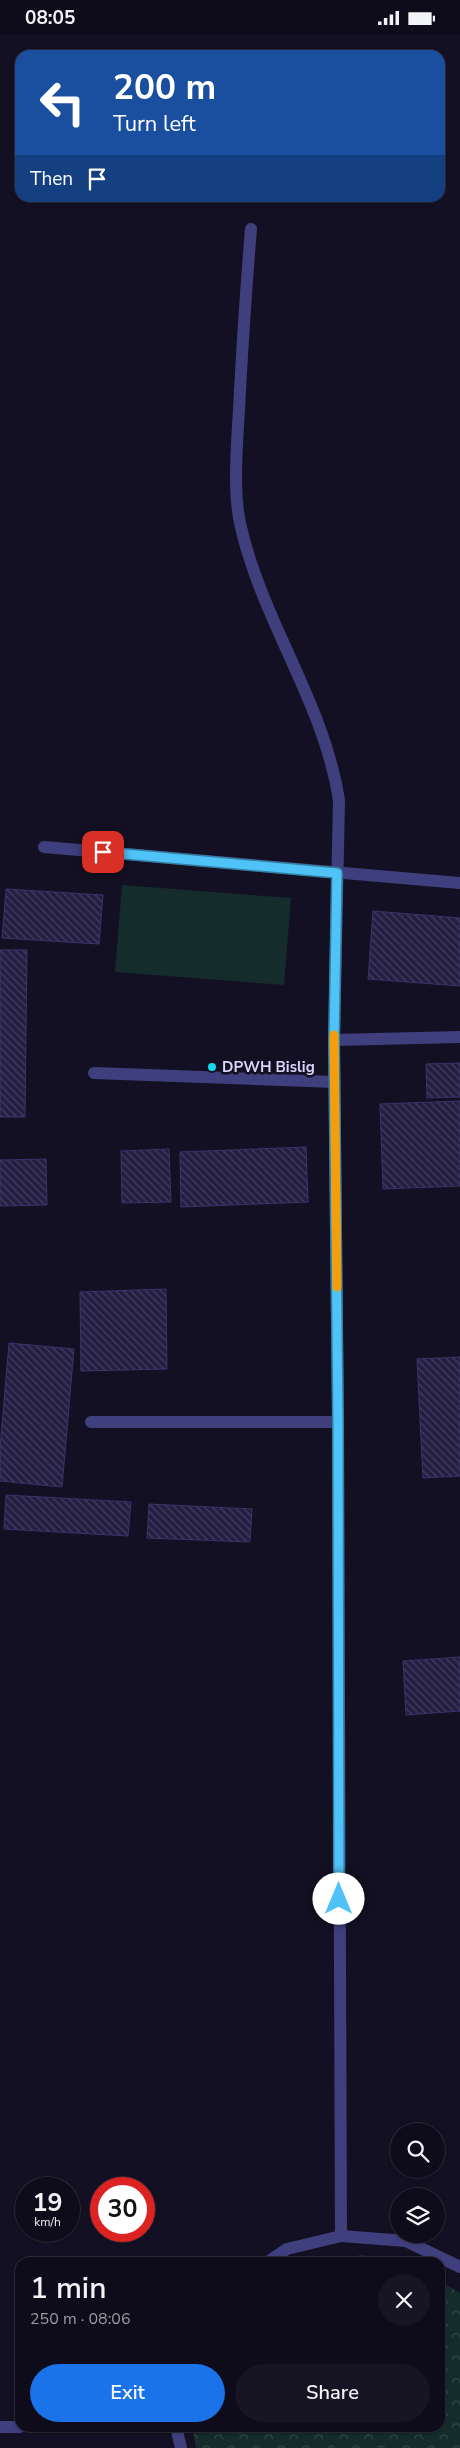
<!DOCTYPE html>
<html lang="en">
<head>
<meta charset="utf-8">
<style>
  body { margin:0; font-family:"Nunito Sans",sans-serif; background:#171523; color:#f1f3f6; height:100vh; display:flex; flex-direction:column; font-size:19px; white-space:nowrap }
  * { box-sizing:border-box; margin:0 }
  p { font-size:16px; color:#9b9ba2 }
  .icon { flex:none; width:28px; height:28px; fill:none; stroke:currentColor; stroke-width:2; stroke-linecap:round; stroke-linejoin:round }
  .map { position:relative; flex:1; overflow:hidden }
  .sheet { position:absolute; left:15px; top:2222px; width:430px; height:175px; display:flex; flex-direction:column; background:#0e0c1a; border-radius:15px; box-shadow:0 1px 4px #0004,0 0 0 1px #2e2c39 }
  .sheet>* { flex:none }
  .hud { position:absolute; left:15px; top:15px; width:430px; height:152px; border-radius:15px; box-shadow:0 1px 4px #0004,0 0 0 1px #2e2c39; background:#1a4fa0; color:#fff; overflow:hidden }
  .controls { position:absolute; left:390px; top:2088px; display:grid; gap:10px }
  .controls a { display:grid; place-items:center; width:55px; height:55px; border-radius:50%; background:#0e0c1a; box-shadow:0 1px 4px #0004,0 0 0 1px #2e2c39; font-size:25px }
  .speed { position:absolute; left:15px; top:2142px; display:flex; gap:10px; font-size:25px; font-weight:700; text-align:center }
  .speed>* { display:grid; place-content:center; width:65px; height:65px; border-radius:50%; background:#0e0c1a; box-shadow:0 1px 4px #0004,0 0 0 1px #2e2c39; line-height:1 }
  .speed small { font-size:12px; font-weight:400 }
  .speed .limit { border:8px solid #d22; background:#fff; color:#111 }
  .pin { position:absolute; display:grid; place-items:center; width:42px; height:42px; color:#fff; margin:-21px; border-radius:10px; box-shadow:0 2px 8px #0006 }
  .me { position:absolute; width:55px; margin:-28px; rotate:0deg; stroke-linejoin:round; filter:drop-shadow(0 0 4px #0008) }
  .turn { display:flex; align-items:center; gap:18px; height:105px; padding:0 15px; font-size:22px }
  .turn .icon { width:65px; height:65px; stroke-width:2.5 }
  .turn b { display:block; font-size:35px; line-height:42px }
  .then { display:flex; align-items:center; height:48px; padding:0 15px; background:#0003; gap:10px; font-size:19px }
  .round { display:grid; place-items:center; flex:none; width:52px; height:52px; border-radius:26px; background:#171523 }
  .head { display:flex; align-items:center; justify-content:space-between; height:85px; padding:0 15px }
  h1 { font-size:30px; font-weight:600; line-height:38px }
  .primary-button { display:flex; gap:10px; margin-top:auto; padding:10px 15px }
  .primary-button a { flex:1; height:58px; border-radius:30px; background:#1a73e8; color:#fff; font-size:20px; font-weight:600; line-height:58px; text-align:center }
  .primary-button a+a { background:#171523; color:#f1f3f6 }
  .status { display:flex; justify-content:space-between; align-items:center; height:35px; padding:0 25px; background:#0e0c1a; direction:ltr }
  .status svg { height:14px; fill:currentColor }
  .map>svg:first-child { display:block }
  .grass { fill:#142c2b }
  .forest { fill:url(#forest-crowns) }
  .building { fill:url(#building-back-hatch); stroke:#3c326c }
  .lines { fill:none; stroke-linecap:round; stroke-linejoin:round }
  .service { stroke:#403f7e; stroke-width:12 }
  .minor { stroke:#403f7e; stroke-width:12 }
  .route-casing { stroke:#337fa1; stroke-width:12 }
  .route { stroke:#4fc3f7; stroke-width:9 }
  .slow { stroke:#f59e0b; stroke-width:9 }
  .poi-dot { fill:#14d9ea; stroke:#131023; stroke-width:2 }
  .labels { text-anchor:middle; stroke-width:5; stroke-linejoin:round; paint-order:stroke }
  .poi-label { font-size:15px; font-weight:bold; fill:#d9d6fc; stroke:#131023; text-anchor:start }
</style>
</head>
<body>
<div class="status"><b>08:05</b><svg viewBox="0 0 49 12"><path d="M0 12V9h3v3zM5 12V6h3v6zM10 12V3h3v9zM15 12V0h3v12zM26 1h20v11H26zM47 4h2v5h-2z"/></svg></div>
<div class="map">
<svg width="460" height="2413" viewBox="0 0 460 2413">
  <defs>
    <pattern id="forest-crowns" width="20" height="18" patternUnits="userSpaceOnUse" patternTransform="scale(1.25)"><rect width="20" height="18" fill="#142c2b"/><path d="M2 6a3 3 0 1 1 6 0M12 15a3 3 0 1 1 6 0" fill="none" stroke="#364a4b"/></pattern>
    <pattern id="building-back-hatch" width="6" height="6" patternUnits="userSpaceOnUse" patternTransform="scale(1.25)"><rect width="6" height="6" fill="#251e42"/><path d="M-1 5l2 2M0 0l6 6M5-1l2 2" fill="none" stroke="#443e5e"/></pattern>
  </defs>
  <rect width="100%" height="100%" fill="#131023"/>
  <path class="grass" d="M122,850l169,13 -7,87 -169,-13z"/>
  <path class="forest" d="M362,2220l35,7h-89h1z
    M440,2246l20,12v155h-264l-4,-20 248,-1z"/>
  <path class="building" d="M6,854l97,6 -4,49 -97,-6z
    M373,876l87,7v68l-92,-7z
    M0,915h27l-2,167h-25z
    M460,1028v34l-33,1 -1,-34z
    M460,1066v85l-77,3 -3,-85z
    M306,1112l2,55 -127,5 -1,-55z
    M169,1114l2,53 -49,1 -1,-52z
    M46,1124l1,46 -47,1v-46z
    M166,1254l1,80 -86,2 -1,-79z
    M9,1308l65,6 -12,138 -62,-6v-33z
    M460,1322v119l-37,2 -6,-119z
    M6,1460l125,7 -3,34 -124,-7z
    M149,1469l103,5 -2,33 -103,-4z
    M460,1622v54l-54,4 -3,-54z"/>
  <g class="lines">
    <path class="service" d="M334,1005l126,-3
      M94,1038l241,9
      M91,1387h247
      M0,2392h20"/>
    <path class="minor" d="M251,194c-5,60 -9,121 -12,181 -2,34 -6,80 1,113 21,97 84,179 99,277l-5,240 4,382 3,814
      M44,812l416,36
      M266,2228l21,-14 54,-13 65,5 54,26
      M176,2392l5,21"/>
  </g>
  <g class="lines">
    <defs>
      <path id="route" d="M103,817l234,21 -3,168 4,381 1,477"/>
    </defs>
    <use href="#route" class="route-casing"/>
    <use href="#route" class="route"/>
    <path class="slow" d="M334,1000l3,252"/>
  </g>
  <circle class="poi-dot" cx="212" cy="1032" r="5"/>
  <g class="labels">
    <g class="poi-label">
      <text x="222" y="1037">DPWH Bislig</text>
    </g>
  </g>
</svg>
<div class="controls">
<a><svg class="icon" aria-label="search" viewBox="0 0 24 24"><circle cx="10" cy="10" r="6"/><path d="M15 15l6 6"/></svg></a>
<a><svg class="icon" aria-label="layers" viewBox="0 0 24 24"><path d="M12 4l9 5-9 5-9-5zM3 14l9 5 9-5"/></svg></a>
</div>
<div class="speed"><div>19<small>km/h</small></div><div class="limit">30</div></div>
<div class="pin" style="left:103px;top:817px;background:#d93025"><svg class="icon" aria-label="arrive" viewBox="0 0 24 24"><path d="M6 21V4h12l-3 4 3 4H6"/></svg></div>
<svg class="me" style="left:339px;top:1864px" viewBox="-20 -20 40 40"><circle r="19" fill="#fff"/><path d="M0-13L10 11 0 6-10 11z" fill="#4fc3f7"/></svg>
<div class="hud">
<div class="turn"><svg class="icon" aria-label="left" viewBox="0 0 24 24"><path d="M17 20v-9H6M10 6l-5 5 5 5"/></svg><div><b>200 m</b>Turn left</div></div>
<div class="then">Then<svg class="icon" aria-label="arrive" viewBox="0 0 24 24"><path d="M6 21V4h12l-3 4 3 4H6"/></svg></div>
</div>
<section class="sheet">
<div class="head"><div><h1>1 min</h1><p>250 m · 08:06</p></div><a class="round"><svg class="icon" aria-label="close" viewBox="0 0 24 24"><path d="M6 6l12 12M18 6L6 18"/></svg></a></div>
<div class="primary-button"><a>Exit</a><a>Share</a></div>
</section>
</div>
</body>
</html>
